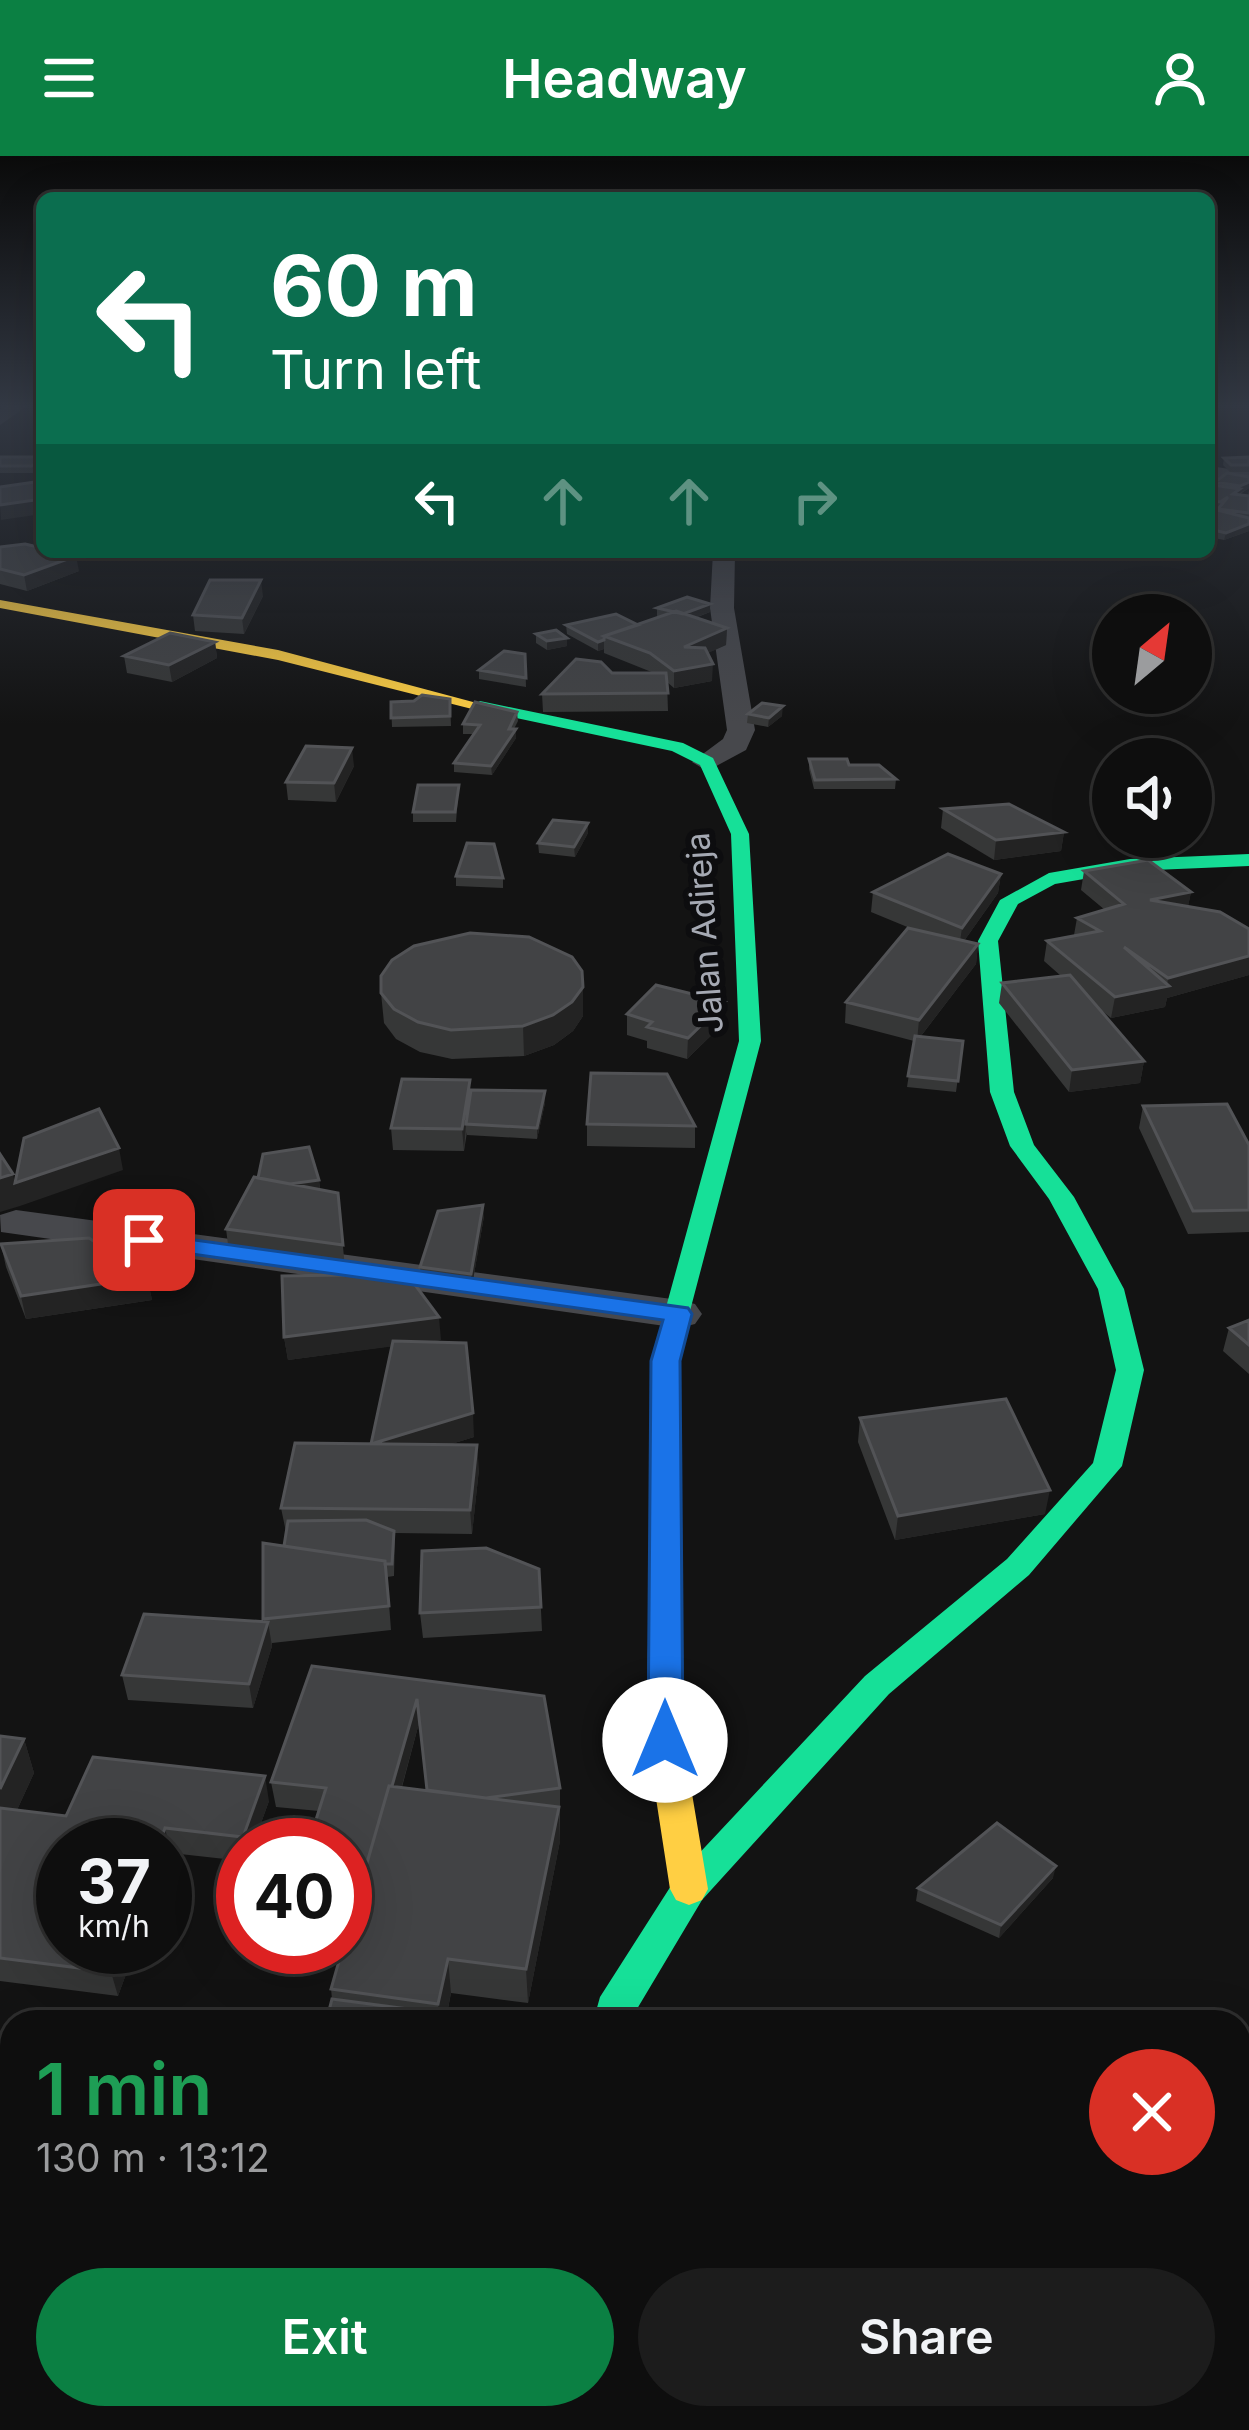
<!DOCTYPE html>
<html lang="en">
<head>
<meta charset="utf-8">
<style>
  body { margin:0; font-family:Inter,sans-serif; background:#1c1c1c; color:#f1f3f6; height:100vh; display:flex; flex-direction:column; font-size:45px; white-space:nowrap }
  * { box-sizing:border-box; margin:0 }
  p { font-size:39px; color:#9b9c9e }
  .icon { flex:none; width:66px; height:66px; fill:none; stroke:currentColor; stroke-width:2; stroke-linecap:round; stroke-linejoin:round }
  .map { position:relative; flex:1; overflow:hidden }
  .details { position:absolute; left:0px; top:1854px; width:1251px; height:420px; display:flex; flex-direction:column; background:#0e0e0e; border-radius:36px 36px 0 0; box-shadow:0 12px 48px #0002,0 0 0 3px #2e2e2e }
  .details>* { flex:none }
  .banner { position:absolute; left:36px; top:36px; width:1179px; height:366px; border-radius:18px; box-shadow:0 12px 48px #0002,0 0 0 3px #2e2e2e; background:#0b6e4f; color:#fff; overflow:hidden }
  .needle { width:78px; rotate:29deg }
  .buttons { position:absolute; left:1092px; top:438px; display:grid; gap:24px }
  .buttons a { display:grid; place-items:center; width:120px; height:120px; border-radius:50%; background:#0e0e0e; box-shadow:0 12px 48px #0002,0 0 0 3px #2e2e2e; font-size:60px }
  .speed { position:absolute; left:36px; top:1662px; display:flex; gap:24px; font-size:60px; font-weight:700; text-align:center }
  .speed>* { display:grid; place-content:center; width:156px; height:156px; border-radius:50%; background:#0e0e0e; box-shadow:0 12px 48px #0002,0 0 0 3px #2e2e2e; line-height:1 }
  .speed small { font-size:30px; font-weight:400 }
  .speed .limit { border:18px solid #d22; background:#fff; color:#111 }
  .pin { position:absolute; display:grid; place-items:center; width:102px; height:102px; color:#fff; margin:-51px; border-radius:24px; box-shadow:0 6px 18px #0006 }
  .me { position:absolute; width:132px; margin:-66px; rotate:0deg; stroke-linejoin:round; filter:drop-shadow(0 0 9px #0008) }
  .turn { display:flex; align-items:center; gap:42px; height:252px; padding:0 36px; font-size:54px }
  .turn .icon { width:156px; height:156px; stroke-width:2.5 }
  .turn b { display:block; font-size:84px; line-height:102px }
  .lanes { display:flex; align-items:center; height:114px; padding:0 36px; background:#0003; justify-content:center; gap:60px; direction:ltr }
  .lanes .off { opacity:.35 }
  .round { display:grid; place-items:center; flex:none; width:126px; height:126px; border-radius:63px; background:#1c1c1c }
  .overview { display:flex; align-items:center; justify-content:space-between; height:204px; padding:0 36px }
  h1 { font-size:72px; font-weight:600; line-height:90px; color:#1e9e55 }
  .button { display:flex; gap:24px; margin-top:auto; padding:24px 36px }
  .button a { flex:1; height:138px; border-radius:72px; background:#0b8043; color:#fff; font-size:48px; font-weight:600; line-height:138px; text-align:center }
  .button a+a { background:#1c1c1c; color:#f1f3f6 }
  header { display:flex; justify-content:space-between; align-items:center; height:156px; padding:0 36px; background:#0b8043; color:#fff; font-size:54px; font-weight:600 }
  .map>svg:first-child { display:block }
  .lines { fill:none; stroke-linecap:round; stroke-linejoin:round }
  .street { fill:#47484c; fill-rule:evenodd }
  .fast { fill:#16e098; fill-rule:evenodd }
  .slow { fill:#ffcf43; fill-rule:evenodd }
  .wall { fill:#363737; fill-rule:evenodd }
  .shaded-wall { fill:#232323 }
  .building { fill:#424345; stroke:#525356; stroke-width:3 }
  .route { fill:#1a73e8; stroke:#114b97; stroke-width:3 }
  .labels { text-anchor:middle; stroke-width:12; stroke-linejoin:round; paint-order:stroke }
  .street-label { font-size:33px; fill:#a5a9b3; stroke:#0d0d0f }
</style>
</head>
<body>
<header><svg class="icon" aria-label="menu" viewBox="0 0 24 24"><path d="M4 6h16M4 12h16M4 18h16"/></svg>Headway<svg class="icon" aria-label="person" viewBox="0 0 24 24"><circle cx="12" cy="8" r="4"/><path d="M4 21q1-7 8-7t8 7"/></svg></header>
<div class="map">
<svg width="1249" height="2274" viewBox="0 0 1249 2274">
  <rect width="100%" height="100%" fill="#131313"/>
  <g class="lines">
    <path class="street" d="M6,250h21l-27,19v-15z
      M1210,310l39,6v12l-40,-6z
      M713,396h22l-1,56 21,122 -9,20 -39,21 -15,-9 31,-23 4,-9 -17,-122z
      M16,1054l663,90 16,4 7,10 -7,10 -16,4 -678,-96 -1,-17z"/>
    <path class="fast" d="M480,545l203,42 30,15 36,76 12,207 -86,327h-20l-4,-6 88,-321 -8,-207 -31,-69 -28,-14 -198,-42 -2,-3z
      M1249,698v12l-119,5 -75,13 -37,20 -20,37 16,151 20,53 40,52 50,92 20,81 -22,96 -93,109 -140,119 -187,206 -68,114 -1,8h-40l7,-25 76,-119 189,-202 142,-117 86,-96 23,-93 -18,-81 -49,-90 -39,-53 -20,-54 -12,-151 22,-41 49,-27 81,-14z
      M635,2262h49l5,12h-49z"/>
    <path class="slow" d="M0,444l278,50 210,56 -8,5 -202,-51 -278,-52z
      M665,1197l14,9 4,378 25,149 -6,11 -13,5 -13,-5 -6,-11 -23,-149 4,-378z"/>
  </g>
  <path class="wall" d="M0,301h42v9l-8,7h-34z
    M1249,301v15h-19l-7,-7 1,-7z
    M1215,326l34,6 -10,7 9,1 1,-6v41l-25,9 -15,-3v-45z
    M0,391l79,24 -52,20 -27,-7z
    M263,440l-19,38 -49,-3 -2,-16z
    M657,452l53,4 -15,6 32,10 -1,17 -19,8 5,28 -38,7 -7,-6 1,29 -125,1 -1,-18 70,-21h42l-50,-20v-4l-6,2 -31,-17 -1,-9h71l23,-8 -3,-1z
    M536,478l31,4v8l-20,4 -11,-7z
    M215,486l2,16 -45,24 -45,-9 -3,-17z
    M525,498l1,33 -47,-8v-9z
    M450,543l1,27 -59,1 -1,-25z
    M517,556l1,9 -4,8 2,9 -24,37 -38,-3v-9l20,-29h-11v-10z
    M748,558l34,2 -14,11 -21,-4z
    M809,603l40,6 47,14 -1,10h-81l-5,-20z
    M354,610l-18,36 -48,-2 -2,-18z
    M459,629l-3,37h-43v-10z
    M943,653l121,23 -3,19 -67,9 -53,-32z
    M588,677l-13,24 -36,-4 -1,-10z
    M1084,715l107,21 -3,14 61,23v46l-82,23 -2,9 -54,11 -14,-11 47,54 -4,22 -71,9 -70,-89 3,-20 59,-7 -17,-15 3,-20 27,-6 3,-17 28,-8 -24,-20z
    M1001,718l-3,19 -34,48 14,3 -2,20 -55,72 42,5 -7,51 -49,-5 7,-46 -69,-18 1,-21 71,-71 -46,-19 2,-20z
    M456,720l47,2v10l-47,-2z
    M381,837l202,23 -10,15 -19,14 -30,11 -72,3 -32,-7 -24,-13 -12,-16z
    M725,846l-1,21 -37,36 -40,-11v-7l-20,-6v-21z
    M471,934l74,1v12l-8,36 -70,-4v-3l-3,19 -71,-1 -2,-22z
    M1143,950l106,39v87l-61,2 -49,-106z
    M587,968l108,2v22l-108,-2z
    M319,1024l1,9 18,4 7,75 -116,-16 -3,-23z
    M484,1060l-12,70 -51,-7 -1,-12z
    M1,1088l146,33 5,23 -126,19 -20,-52z
    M1249,1164v54l-26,-23 6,-23z
    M284,1181l157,3 -16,2 49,95 -26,8 31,24 -7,65 -77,-1 -1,43 -7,1 4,53 -119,13v3l-19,62 -125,-8 -6,-25 142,-53 -1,-79 21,3 2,-14 -5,-24 90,-64 21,-98 -104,14z
    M860,1262l185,96 -150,26 -37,-98z
    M539,1413l3,62 -119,7 -3,-25z
    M312,1510l248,122v53l-32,162 -77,-10 -4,21 -115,-15 -1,-10 10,-37 -40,-5h44v-102l-26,-34 -43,-4 -5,-25zM419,1567l8,67 -25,-3z
    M0,1580l24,3 10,34 -17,37 49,6 203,-15 -16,44h-10v16l-72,-8 -6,16v-24l-29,102 -18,49 -118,-15z
    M1053,1722l-54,60 -83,-37 2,-13z
    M1249,1900v76l-10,-8v-56z
    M922,2262h178l-5,12h-153z"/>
  <path class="shaded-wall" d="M42,301v9l-8,7 -2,-7z
    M1249,326v6l-9,5 -1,4 -6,-3 6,-4 1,-4z
    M42,343v15l-41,6 -1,-15z
    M1249,368v7l-25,9 2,-7z
    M76,400l3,15 -52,20 -3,-16z
    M261,424l2,16 -19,38 -2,-16z
    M710,448v8l-30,11v-8z
    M727,472l-1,17 -42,19v-17z
    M567,482v8l-20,4v-9z
    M604,484v9l-6,2v-9z
    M215,486l2,16 -45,24 -3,-17z
    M713,508l-1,17 -38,7v-17z
    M783,550l-1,10 -14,11 1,-9z
    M516,573v9l-24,37 -1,-9z
    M352,592l2,18 -18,36 -2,-19z
    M588,667v10l-13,24 -1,-10z
    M1064,676l-3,19 -67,9 2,-20z
    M1001,718l-3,19 -39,55 3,-20z
    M1191,736l-4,20 -37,-12z
    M978,788l-2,20 -59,77 2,-21z
    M1249,800v19l-82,23 -2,9 -54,11 4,-21 52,-10 1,-9z
    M583,831v29l-10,15 -19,14 -30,11 -1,-30z
    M725,846l-1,21 -37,36 1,-21z
    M1144,905l-4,22 -71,9 3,-22z
    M470,924l1,22 -5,22 -2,27 -2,-22z
    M545,935v12l-8,36v-11z
    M119,992l4,22 -103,36 -5,-23z
    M13,1018l7,32 -20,6v-34z
    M319,1024l1,12 -64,-4z
    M483,1049l1,11 -12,70 -1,-12z
    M147,1121l5,23 -126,19 -5,-23z
    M439,1161l2,23 -153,20 -4,-23z
    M473,1257l1,24 -100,31 -3,-24z
    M477,1289l2,24 -7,65 -2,-24z
    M1050,1334l-5,24 -150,26 3,-24z
    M268,1466l4,24 -19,62 -4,-24z
    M417,1543l2,24 -63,231 -4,-24z
    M24,1583l10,34 -34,74v-58z
    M265,1620l4,25 -16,44h-9l-1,-8z
    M559,1651l1,34 -32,162 -2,-34z
    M165,1672l6,25 -6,16v-24h-6z
    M1056,1710l-3,12 -54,60 2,-13z
    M120,1791h16l-18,49 -7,-24z
    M448,1803l3,34 -6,29h-5l-2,-18z"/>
  <path class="building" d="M0,301h42l-10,9h-32z
    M1249,301v8h-18l-7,-7z
    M1227,317l22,4v5l-9,4 -25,-4z
    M42,325v18l-42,6v-18z
    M1213,329l27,4 -7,5 16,2v17l-31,-4 10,-12 -8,5 -11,-2v-8z
    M1209,352l40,10v6l-23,9 -17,-4z
    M25,388l17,4v4h18l16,4 -52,19 -24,-6v-22z
    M210,424h51l-19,38 -49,-3z
    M687,441l23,7 -27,10 -26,-6z
    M676,455l51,17 -43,19 21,1 8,16 -39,7 -24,-18 -46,-17z
    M616,458l22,11 -34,11v4l-6,2 -32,-17z
    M556,474l11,8 -20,3 -11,-7z
    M170,477l45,9 -46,23 -45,-9z
    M504,495l21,3 1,24 -47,-8z
    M576,503l25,3 11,11h54l2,20 -126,1z
    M422,539l28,4v17l-59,2v-16l23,-1z
    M475,546l42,10 -8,17h7l-25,37 -37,-3 26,-38 -17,-1z
    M762,547l21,3 -14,12 -21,-4z
    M306,590l46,2 -18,35 -48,-1z
    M809,603h38l2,6h30l17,14 -81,1z
    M418,629h41l-4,27h-42z
    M1009,648l55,28 -68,8 -53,-31z
    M553,664l35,3 -14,24 -36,-4z
    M467,687l27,1 9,34 -47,-2z
    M948,698l53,20 -39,54 -89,-36z
    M1148,704l43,32 -41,8 70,12 29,17v27l-81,22 -44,-31 45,39 -54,11 -68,-56 53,-10 -23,-13 47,-14 -40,-33z
    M908,772l70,16 -59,76 -73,-18z
    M470,777l59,4 43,20 10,14 1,16 -11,15 -19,13 -30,11 -72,4 -33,-8 -24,-13 -13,-16v-17l11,-16 22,-14z
    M1070,819l74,86 -72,9 -70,-87z
    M656,829l69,17 -37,36 -41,-11 5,-5 -25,-8z
    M915,880l48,5 -5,40 -50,-5z
    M591,917l76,1 28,52 -108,-2z
    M402,923l68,1 -8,49 -71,-1z
    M471,934l74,1 -8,37 -71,-4z
    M1227,948l22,41v65l-56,1 -50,-105z
    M99,953l20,39 -104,35 9,-45z
    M309,991l10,33 -29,4 -32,-6 5,-24z
    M0,998l13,20 -13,4z
    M254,1021l84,16 5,52 -117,-16z
    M483,1049l-12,69 -51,-7 18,-56z
    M89,1082l58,39 -126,19 -20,-52z
    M407,1118l32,43 -155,20 -2,-61z
    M1249,1164v25l-20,-17z
    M393,1185l73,2 7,70 -102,31z
    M1006,1243l44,91 -152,26 -38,-98z
    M295,1287l182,2 -7,65 -189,-2z
    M366,1364l28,11 -2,33h-7v-3l-101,-15 4,-25z
    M263,1387l122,18 4,45 -126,13z
    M486,1392l53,21 2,38 -121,6 2,-62z
    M144,1458l124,8 -19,62 -127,-9z
    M312,1510l232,30 16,92 -74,10 -59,-8 -10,-91 -25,87h-3l-41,143h-3v-84h-37l18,-57 -55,-6z
    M0,1580l24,3 -24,50z
    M93,1601l172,19 -22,61 -78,-9 -6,17h-96v102h57l-9,25 -111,-14v-150l66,8z
    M389,1630l170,21 -33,162 -78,-10 -10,45 -107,-15 12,-42h2v-7z
    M997,1667l59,43 -55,59 -83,-37z
    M332,1843l175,23h-181z
    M1249,1900v45l-10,-8v-25z
    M219,2262h139l5,12h-148z
    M964,2262h135l-4,12h-111z"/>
  <linearGradient id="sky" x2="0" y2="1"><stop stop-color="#0a0a0a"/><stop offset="0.44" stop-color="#333944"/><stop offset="1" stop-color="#333944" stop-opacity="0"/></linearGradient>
  <rect width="1249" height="568" fill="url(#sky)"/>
  <path class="route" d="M144,1077l544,75 4,6 -12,47 3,379 -5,10 -13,4 -12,-4 -5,-10 3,-379 12,-41 -528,-74 -4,-6 4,-5z"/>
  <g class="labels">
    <g class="street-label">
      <text transform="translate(704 777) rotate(-94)" y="12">Jalan Adireja</text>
    </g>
  </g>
</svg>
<div class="buttons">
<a><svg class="needle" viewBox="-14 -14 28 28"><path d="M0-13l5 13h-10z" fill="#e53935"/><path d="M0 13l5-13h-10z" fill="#9b9c9e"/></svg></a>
<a><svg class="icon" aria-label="sound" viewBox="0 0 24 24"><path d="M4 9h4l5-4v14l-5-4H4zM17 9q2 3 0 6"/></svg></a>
</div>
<div class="speed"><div>37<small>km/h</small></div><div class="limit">40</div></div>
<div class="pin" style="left:144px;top:1084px;background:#d93025"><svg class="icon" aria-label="arrive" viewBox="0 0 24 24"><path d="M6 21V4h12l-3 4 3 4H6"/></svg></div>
<svg class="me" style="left:665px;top:1584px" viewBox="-20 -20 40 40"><circle r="19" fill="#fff"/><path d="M0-13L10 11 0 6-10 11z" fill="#1a73e8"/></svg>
<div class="banner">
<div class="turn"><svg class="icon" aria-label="left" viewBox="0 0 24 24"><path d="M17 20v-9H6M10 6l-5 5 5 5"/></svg><div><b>60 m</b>Turn left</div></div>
<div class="lanes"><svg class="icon" aria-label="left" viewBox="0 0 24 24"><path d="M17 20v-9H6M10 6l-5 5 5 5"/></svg><svg class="icon off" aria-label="ahead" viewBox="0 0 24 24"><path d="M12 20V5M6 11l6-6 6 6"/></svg><svg class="icon off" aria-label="ahead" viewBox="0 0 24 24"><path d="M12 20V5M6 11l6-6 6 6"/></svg><svg class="icon off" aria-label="right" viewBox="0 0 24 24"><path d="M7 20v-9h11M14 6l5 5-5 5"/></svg></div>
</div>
<section class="details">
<div class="overview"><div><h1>1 min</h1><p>130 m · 13:12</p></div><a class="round" style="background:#d93025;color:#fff"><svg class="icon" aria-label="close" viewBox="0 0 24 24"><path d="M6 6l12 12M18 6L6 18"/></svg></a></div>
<div class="button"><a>Exit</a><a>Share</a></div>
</section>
</div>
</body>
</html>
